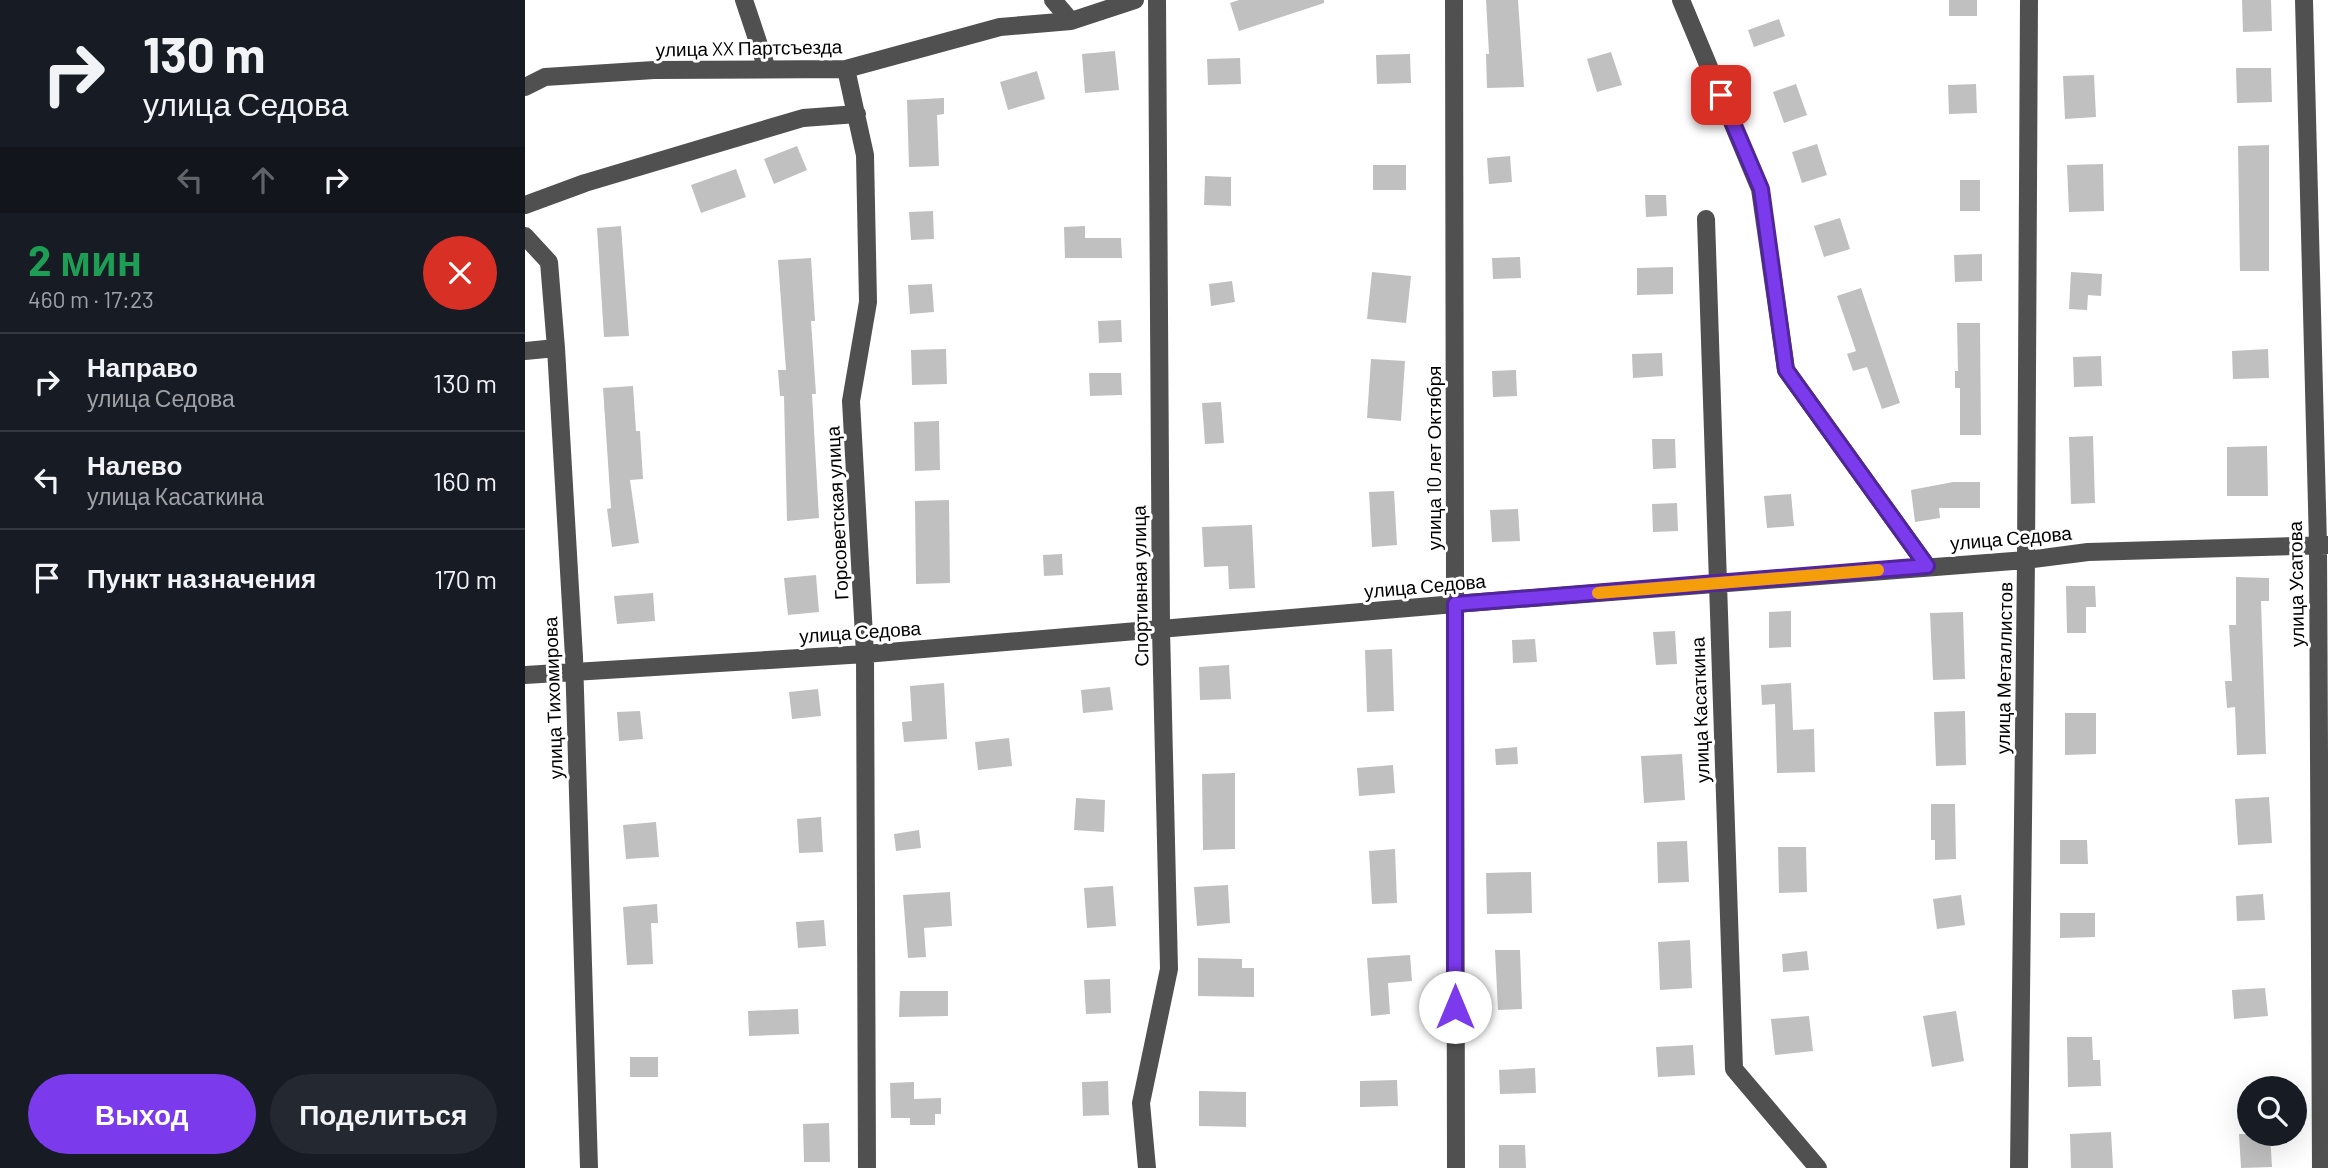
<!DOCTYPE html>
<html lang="ru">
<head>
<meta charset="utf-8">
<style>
  body { margin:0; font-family:Barlow,sans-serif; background:#242831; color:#f1f3f6; height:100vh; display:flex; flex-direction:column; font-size:26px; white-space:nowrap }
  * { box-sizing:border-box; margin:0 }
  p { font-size:23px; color:#9ea1a6 }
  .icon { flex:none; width:38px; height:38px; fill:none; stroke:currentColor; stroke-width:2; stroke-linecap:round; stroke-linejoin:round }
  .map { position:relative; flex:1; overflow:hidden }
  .details { display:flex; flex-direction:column; background:#171b24; width:525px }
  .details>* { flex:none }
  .top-card { background:#171b24; color:#f1f3f6; overflow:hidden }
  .buttons { position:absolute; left:1712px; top:1076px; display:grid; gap:14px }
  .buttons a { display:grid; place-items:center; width:70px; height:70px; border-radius:50%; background:#171b24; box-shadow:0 7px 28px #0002; font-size:35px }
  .pin { position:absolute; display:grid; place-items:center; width:60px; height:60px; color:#fff; margin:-30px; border-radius:14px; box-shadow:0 4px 10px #0006 }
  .me { position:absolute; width:77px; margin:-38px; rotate:0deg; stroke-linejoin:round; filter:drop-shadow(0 0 5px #0008) }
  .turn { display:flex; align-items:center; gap:24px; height:147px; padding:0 28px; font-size:32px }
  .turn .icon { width:91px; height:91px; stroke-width:2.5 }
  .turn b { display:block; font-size:49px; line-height:60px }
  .lanes { display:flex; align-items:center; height:66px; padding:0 28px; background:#0003; justify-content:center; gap:35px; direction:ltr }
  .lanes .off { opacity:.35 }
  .round { display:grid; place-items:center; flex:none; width:74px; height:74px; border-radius:37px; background:#242831 }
  .overview { display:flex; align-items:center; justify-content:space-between; height:119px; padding:0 28px }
  h1 { font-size:42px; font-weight:700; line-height:52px; color:#1e9e55 }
  .action { display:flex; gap:14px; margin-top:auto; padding:14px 28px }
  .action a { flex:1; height:80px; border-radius:42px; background:#7c3aed; color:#fff; font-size:28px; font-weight:700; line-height:80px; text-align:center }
  .action a+a { background:#242831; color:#f1f3f6 }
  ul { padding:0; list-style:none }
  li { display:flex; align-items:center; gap:21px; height:98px; padding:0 28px; border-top:2px solid #363941 }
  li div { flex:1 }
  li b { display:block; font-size:26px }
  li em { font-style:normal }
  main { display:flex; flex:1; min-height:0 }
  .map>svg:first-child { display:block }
  .building { fill:#c0c0c0 }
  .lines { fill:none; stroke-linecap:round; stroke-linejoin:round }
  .minor { stroke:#505050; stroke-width:18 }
  .route-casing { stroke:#51269a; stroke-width:18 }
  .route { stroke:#7c3aed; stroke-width:12 }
  .slow { stroke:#f59e0b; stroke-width:12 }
  .labels { text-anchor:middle; stroke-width:6; stroke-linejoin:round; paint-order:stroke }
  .street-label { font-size:19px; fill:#000; stroke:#fff }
</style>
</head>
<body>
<main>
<section class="details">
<div class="top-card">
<div class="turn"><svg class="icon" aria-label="right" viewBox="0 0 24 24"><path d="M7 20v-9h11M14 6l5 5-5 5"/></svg><div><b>130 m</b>улица Седова</div></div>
<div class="lanes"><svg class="icon off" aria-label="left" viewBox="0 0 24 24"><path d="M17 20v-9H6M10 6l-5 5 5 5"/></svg><svg class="icon off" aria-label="ahead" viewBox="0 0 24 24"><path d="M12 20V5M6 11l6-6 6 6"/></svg><svg class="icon" aria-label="right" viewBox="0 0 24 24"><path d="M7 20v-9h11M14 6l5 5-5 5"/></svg></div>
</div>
<div class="overview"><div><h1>2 мин</h1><p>460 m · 17:23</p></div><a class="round" style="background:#d93025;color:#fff"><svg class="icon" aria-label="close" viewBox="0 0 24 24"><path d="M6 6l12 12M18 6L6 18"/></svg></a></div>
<ul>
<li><svg class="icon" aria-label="right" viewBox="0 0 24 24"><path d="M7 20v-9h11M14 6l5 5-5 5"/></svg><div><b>Направо</b><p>улица Седова</p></div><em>130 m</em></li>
<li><svg class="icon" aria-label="left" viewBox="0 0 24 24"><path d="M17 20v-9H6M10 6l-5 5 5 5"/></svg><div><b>Налево</b><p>улица Касаткина</p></div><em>160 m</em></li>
<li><svg class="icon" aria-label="arrive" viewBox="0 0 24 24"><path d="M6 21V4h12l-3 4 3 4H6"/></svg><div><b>Пункт назначения</b></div><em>170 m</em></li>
</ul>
<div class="action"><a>Выход</a><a>Поделиться</a></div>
</section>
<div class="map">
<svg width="1803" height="1168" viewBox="0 0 1803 1168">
  <rect width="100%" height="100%" fill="#fff"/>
  <path class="building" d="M714,0h85v3l-85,28 -9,-28z
    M961,0h32l6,87 -37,1 -1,-34h3z
    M1424,0h28v16h-28z
    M1717,0h29l1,31 -29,1z
    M1254,19l6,17 -31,11 -6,-17z
    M590,51l4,39 -34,3 -3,-39z
    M1086,52l11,33 -25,7 -10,-33z
    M885,54l1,29 -34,1 -1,-29z
    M715,58l1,26 -33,1 -1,-26z
    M1711,68h35l1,34 -35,1z
    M512,71l8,28 -37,11 -8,-28z
    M1569,75l2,42 -31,2 -2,-43z
    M1271,84l11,31 -23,8 -11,-31z
    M1451,84l1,29 -28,1 -1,-29z
    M419,98v16l-7,1 2,51 -30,1 -2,-67z
    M1292,144l10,31 -25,8 -10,-31z
    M1744,145v126h-29l-2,-125z
    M272,146l10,24 -33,14 -10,-25z
    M985,156l2,26 -23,2 -2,-26z
    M1578,164l1,47 -35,1 -2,-47z
    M848,165h33v25h-33z
    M211,169l10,28 -45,16 -10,-28z
    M680,176l26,1v29l-27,-1z
    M1435,180h20v31h-20z
    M1120,195h21l1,21 -21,1z
    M408,211l1,28 -23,1 -2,-28z
    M1315,218l10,31 -26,8 -10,-31z
    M96,226l8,110 -25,1 -7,-109z
    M560,226v12h36l1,20h-57l-1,-31z
    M1457,254v27l-27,1 -1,-27z
    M995,257l1,21 -28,1 -1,-21z
    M286,258l4,63h-4l5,73h-4l7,124 -32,3 -3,-125h-4l-2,-26h8l-8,-110z
    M1148,267v27l-36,1v-27z
    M847,272l39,4 -5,47 -39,-4z
    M1546,272l31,2 -1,22 -13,-1 -1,15 -18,-1z
    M707,281l3,21 -24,4 -2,-22z
    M407,284l2,28 -24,2 -2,-29z
    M1336,288l39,115 -18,6 -15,-42 -14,4 -6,-17 9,-3 -19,-55z
    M596,320l1,22 -23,1 -1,-22z
    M1432,323h23l1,112h-21v-47h-5v-17h3z
    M421,349l1,35 -35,1 -1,-35z
    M1743,349l1,29 -36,1 -1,-28z
    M1137,353l1,23 -30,2 -1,-24z
    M1576,356l1,30 -28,1 -1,-30z
    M846,359l34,2 -4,60 -34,-3z
    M991,370l1,26 -24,1 -1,-26z
    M564,373h32l1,22 -32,1z
    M108,386l3,45h4l3,48 -13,1 9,63 -27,4 -5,-38 4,-1 -8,-120z
    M696,402l3,41 -19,1 -3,-41z
    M414,421l1,49 -25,1 -1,-49z
    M1568,436l2,67 -24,1 -2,-67z
    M1127,439h23l1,29 -23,1z
    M1742,446l1,50h-41v-49z
    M1428,482h27v26h-41l1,10 -25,4 -4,-32z
    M869,491l3,54 -25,2 -3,-55z
    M1266,494l3,32 -27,2 -3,-32z
    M424,500l1,83 -34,1 -1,-83z
    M1152,503l1,28 -25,1 -1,-28z
    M993,509l2,32 -28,1 -2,-32z
    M727,525l3,63 -26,1 -1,-23 -24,1 -2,-40z
    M537,554l1,21 -19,1 -1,-21z
    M291,575l3,37 -31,3 -4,-37z
    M1711,577l33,1v23h-8l5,153 -29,1 -2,-48 -8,1 -2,-27h7l-3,-56h7z
    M1541,586h29l1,21h-10v26h-19z
    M128,593l2,28 -38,3 -3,-28z
    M1266,611v36l-22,1v-36z
    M1438,612l2,67 -32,1 -3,-67z
    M1150,631l2,33 -21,1 -3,-33z
    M1010,639l2,23 -24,1 -1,-23z
    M867,649l2,62 -27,1 -2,-62z
    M704,665l2,34 -31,1 -1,-33z
    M419,683l3,56 -43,3 -2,-20 10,-1 -2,-35z
    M1266,683l2,47 21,-1 1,43 -38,1 -2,-69 -13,1 -1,-20z
    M585,687l3,23 -30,3 -2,-23z
    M293,689l3,27 -29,3 -3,-27z
    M115,711l3,28 -24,2 -2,-29z
    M1440,711l1,54 -30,1 -2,-54z
    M1540,713h31v41l-31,1z
    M484,738l3,28 -34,4 -3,-28z
    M992,747l1,17 -22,1 -1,-16z
    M1157,754l3,46 -41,3 -3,-47z
    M868,765l2,28 -36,3 -2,-28z
    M710,773v76l-32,1 -1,-76z
    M1744,797l3,46 -34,2 -3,-46z
    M551,798l29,2 -1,32 -30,-2z
    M1406,804h24l1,55 -21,1v-20h-4z
    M296,817l2,35 -24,1 -2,-34z
    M131,822l3,35 -33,2 -3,-34z
    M394,830l2,18 -25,3 -2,-17z
    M1535,840h27l1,24h-28z
    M1162,841l2,41 -31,1 -1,-41z
    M1253,847h28l1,45 -28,1z
    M870,849l2,54 -25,1 -3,-53z
    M1006,872l1,41 -45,1 -1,-41z
    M703,885l2,38 -33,3 -3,-39z
    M588,886l3,40 -29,2 -3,-40z
    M425,892l2,34 -28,2 2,29 -18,1 -5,-63z
    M1738,894l2,26 -28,1 -1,-25z
    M1436,895l4,30 -28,4 -4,-30z
    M132,904l1,19h-7l2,41 -26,1 -4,-58z
    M1535,913h35v24l-35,1z
    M299,920l2,26 -28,2 -2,-26z
    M1165,940l2,48 -32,2 -2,-48z
    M970,950h25l2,59 -24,1z
    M1282,951l2,19 -26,2 -1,-18z
    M885,955l2,26 -24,2 2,31 -19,2 -4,-58z
    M673,958l44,1v9h12v29l-56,-1z
    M585,979l1,34 -25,1 -2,-34z
    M1740,988l3,28 -34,3 -2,-29z
    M375,991h48v25l-49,1z
    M273,1009l1,25 -50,2 -1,-25z
    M1431,1011l8,50 -32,6 -9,-51z
    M1284,1016l4,35 -38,4 -4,-36z
    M1542,1037h25l1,23h7l1,26 -33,1z
    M1168,1045l2,30 -37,2 -2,-30z
    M105,1057h28v20h-28z
    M1010,1068l1,25 -36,1 -1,-24z
    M872,1080l1,26 -38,1v-26z
    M583,1081l1,34 -26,1 -1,-34z
    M389,1082v17l27,-1v16h-6v11h-25v-7h-19l-1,-35z
    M674,1091l47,1v35l-47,-1z
    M304,1123l1,39h-26l-1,-38z
    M1586,1132l2,36h-42l-1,-34z
    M1714,1134h31l2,33 -31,1z
    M974,1145h26l1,23h-27z"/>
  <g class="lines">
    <path class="minor" d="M219,0l23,69
      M528,0l18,21
      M929,0l2,1168
      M1156,0l79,189 26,181 141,196
      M1779,0l14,545 3,623
      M321,69l19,86 3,147 -17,99 14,253 2,514
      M0,87l20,-10 109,-7 192,-1 154,-42 71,-6 64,-21
      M0,205l60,-22 218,-65 54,-4
      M1181,219l28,850 84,99
      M0,236l24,26 7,86 18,309 15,511
      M0,351l31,-3
      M0,675l340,-21 590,-50 571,-44 62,-8 240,-7
      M622,1168l-6,-65 28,-134 -8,-340 -4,-629
      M1494,1168l7,-608 3,-560"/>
  </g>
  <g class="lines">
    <defs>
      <path id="route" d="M930,1007v-403l472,-38 -141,-196 -25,-181 -40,-94"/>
    </defs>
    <use href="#route" class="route-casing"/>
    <use href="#route" class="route"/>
    <path class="slow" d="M1073,593l280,-23"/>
  </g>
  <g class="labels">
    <g class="street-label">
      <text transform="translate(224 48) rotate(-1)" y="7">улица XX Партсъезда</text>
      <text transform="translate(909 458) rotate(-90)" y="7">улица 10 лет Октября</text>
      <text transform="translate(312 513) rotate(-93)" y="7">Горсоветская улица</text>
      <text transform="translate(1486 538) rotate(-5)" y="7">улица Седова</text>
      <text transform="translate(1771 584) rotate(-91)" y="7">улица Усатова</text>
      <text transform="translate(615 586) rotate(-91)" y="7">Спортивная улица</text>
      <text transform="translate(900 586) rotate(-5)" y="7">улица Седова</text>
      <text transform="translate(335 632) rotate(-4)" y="7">улица Седова</text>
      <text transform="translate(1479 668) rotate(-89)" y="7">улица Металлистов</text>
      <text transform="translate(28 698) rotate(-92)" y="7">улица Тихомирова</text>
      <text transform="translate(1175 710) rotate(-92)" y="7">улица Касаткина</text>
    </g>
  </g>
</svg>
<div class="buttons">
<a><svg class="icon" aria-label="search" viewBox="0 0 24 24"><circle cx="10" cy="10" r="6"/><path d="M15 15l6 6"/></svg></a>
</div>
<div class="pin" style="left:1196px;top:95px;background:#d93025"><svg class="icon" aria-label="arrive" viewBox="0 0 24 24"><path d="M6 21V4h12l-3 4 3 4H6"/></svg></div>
<svg class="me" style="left:930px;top:1007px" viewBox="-20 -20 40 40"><circle r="19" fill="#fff"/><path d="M0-13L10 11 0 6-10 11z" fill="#7c3aed"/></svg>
</div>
</main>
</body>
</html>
